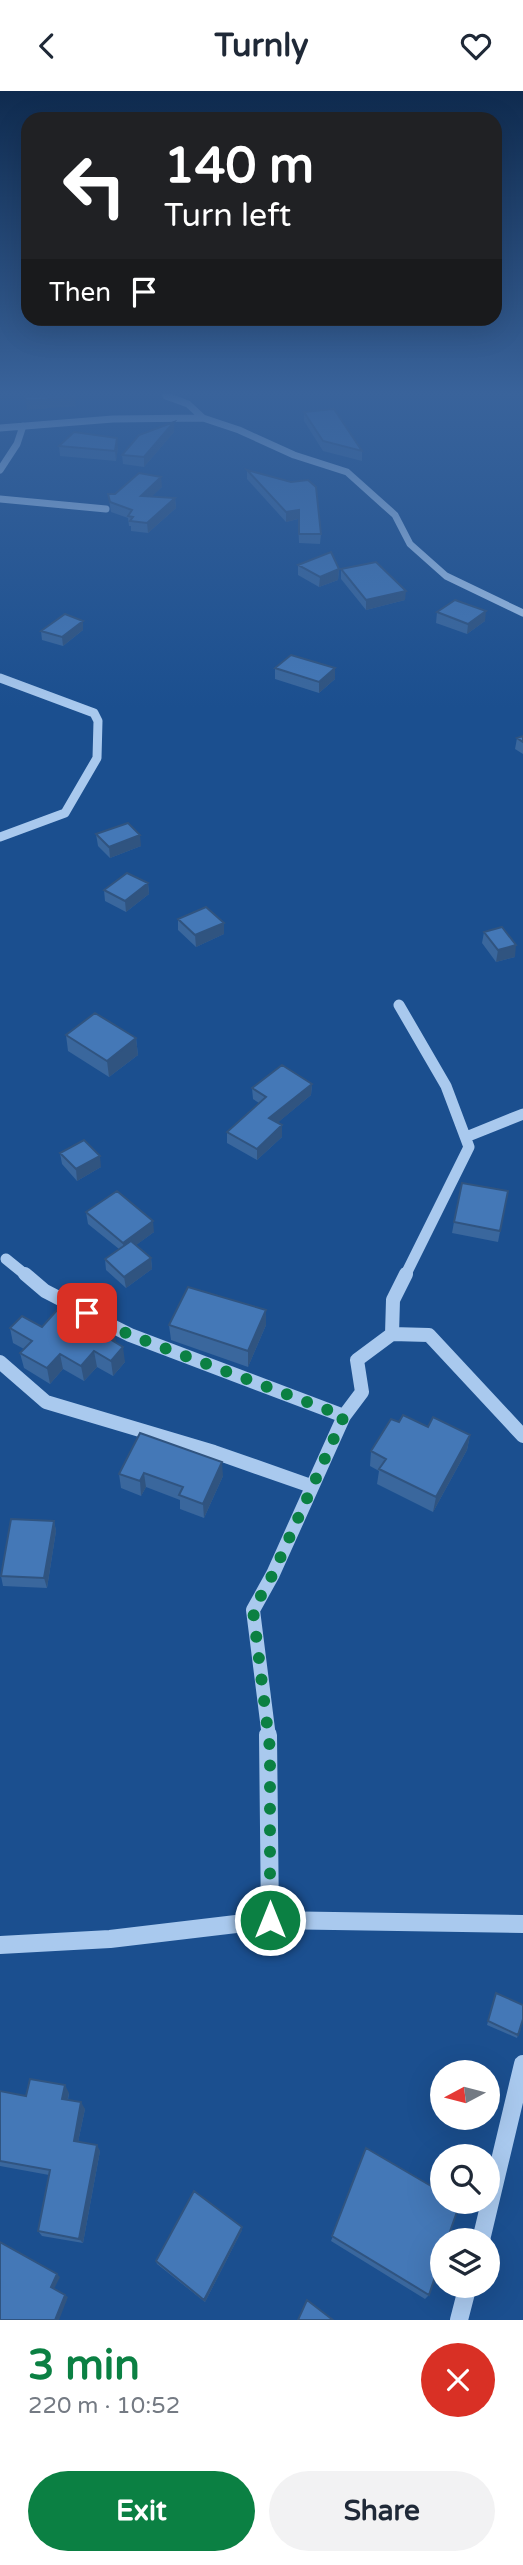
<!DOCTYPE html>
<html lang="en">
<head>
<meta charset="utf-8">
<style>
  body { margin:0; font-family:"Varela Round",sans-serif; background:#f2f2f3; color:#1f2937; height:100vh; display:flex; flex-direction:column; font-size:26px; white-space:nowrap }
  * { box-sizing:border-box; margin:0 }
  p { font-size:23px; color:#747a83 }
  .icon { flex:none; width:38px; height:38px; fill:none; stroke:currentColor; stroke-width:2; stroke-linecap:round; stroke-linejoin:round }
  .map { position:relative; height:2229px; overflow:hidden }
  .panel { display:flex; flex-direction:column; background:#fff; flex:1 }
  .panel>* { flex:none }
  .guide { position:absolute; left:21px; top:21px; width:481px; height:214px; border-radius:21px; box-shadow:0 7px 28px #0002; background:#202124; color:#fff; overflow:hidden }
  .needle { width:46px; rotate:263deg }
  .buttons { position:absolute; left:430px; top:1969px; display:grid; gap:14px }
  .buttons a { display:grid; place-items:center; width:70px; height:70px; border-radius:50%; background:#fff; box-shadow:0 7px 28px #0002; font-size:35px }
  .pin { position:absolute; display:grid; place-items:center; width:60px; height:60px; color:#fff; margin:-30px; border-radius:14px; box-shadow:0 4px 10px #0006 }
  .me { position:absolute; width:77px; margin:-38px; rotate:0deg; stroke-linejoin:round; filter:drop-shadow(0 0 5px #0008) }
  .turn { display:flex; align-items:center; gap:24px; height:147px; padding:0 28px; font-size:32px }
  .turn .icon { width:91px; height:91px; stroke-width:2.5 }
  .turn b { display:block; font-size:49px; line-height:60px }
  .then { display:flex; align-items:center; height:66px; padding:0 28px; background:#0003; gap:14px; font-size:26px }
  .round { display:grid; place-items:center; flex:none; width:74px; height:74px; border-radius:37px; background:#f2f2f3 }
  .head { display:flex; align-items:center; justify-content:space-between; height:119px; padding:0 28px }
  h1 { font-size:42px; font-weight:700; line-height:52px; color:#0b8043 }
  .cta { display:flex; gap:14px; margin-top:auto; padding:14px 28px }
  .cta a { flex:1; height:80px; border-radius:42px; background:#0b8043; color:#fff; font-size:28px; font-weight:700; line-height:80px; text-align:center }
  .cta a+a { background:#f2f2f3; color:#1f2937 }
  header { display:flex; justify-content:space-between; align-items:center; height:91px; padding:0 28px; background:#fff; font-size:32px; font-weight:700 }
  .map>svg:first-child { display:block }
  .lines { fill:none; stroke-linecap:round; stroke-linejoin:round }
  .minor-far4 { stroke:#a9c9ee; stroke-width:7 }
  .minor-far3 { stroke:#a9c9ee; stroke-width:9 }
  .minor-far2 { stroke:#a9c9ee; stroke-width:11 }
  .minor-far1 { stroke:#a9c9ee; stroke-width:14 }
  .minor { stroke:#a9c9ee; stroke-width:18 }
  .wall { fill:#3a679d }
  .shaded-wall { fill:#305480 }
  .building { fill:#4478b7; stroke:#305480; stroke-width:2 }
  .route { stroke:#0b8043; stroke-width:12; stroke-dasharray:0 21.6 }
</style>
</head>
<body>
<header><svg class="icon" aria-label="back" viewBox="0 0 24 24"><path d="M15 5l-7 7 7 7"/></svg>Turnly<svg class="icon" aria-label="heart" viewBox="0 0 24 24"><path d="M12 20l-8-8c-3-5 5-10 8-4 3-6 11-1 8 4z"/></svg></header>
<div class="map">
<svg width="523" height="2229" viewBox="0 0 523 2229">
  <rect width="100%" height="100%" fill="#1b4f8f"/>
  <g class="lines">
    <path class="minor-far4" d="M166,305l22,8 15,14
      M0,337l113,-9 90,-1 36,12 55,25 53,17 48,43 15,29 36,32 77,37
      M0,379l17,-26 6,-18
      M0,408l106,10"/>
    <path class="minor-far3" d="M0,587l94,35 4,8 -1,37 -32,55 -65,24"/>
    <path class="minor-far2" d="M399,914l47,81 23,61 -64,129
      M466,1046l57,-23
      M6,1168l21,17"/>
    <path class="minor-far1" d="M25,1183l20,17 33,17
      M100,1229l30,15 214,81
      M392,1243l37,1 94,101
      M0,1271l46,40 168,50 97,34
      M269,1646l-16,-127 20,-36 71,-158 18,-24 -5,-32 35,-26 1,-34 13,-26"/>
    <path class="minor" d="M268,1644l2,185
      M0,1854l110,-6 160,-19 253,4
      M481,2149l42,-176
      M459,2229l9,-35"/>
  </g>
  <path class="wall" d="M304,321l58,39v10l-39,-10 -19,-30z
    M174,331v10l-30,35 -21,-3 -1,-9z
    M59,355l59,2 -2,13 -56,-5z
    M247,379l74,64 -1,10 -21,-1 -1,-24 -12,3 -39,-43z
    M162,396l-11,10 24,1 1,10 -28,25 -17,-2v-5h-2l-1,-8 -17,-6 -3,-18h7z
    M298,474l41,4 -1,11 -19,7 -21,-12z
    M341,478l64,31 -39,10 -25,-31z
    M437,521l48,9 -18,13 -31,-11z
    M83,530v9l-20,16 -21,-6 -1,-9z
    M275,577h60v11l-16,14 -44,-14z
    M523,645v18l-8,-5 2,-11z
    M96,743l45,12 -31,12 -12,-12z
    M148,792l1,11 -23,18 -21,-11 -1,-11z
    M178,828l46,4v11l-28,13 -18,-17z
    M484,841l31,25 -19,5 -14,-19z
    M66,944l70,3 2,17 -29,22 -41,-26z
    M312,993l-1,11 -34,28 5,14 -25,23 -30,-17v-11l32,-29 -6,-4 -1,-11z
    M60,1062l41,14 -24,14 -15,-17z
    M508,1100l-10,51 -46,-9 2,-11z
    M86,1121l68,20 -18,13 15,13 1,11 -26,19 -20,-18 -1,-11 14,-10 -31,-25z
    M169,1234h97l-18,42 -77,-27z
    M42,1236l74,15 9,20 -12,14 -16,-9 -13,14 -21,-12 -13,15 -26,-16 -4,-15 4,-4 -11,-6 -3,-15z
    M399,1331l71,13 -3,15 -34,62 -56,-28 2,-13 -9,-5 1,-15z
    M140,1342l83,43 -19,42 -24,-9v-9l-34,-13 -5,9 -20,-8 -2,-14z
    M54,1430l2,10 -9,57 -44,-2 -2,-10z
    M496,1902l22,42 -1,3 -30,-13z
    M0,2000l26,5 43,-3 -1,7 17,9 -7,33 22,9 -17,92 -41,-7 -4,-5 11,-56 -49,-9z
    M366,2057l63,147 -4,4 -94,-58z
    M242,2136v3l-37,72 -48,-38 -1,-3z"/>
  <path class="shaded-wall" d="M75,306l1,9 -49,4 -1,-9z
    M174,331v10l-30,35v-10z
    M117,347l1,10 -2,13 -1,-10z
    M161,386l1,10 -20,19 -1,-10z
    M175,407l1,10 -28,25 -1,-10z
    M299,419l-1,9 -12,3v-10z
    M339,478l-1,11 -19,7 1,-10z
    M406,500l-1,9 -39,10v-10z
    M486,520l-1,10 -18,13 1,-10z
    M83,530v9l-20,16 -1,-9z
    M335,577v11l-16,14v-11z
    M140,744l1,11 -31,12 -1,-11z
    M148,792l1,11 -23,18 -1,-11z
    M224,832v11l-28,13 -1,-12z
    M516,854l-1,12 -19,5 2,-12z
    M136,947l2,17 -29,22 -2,-16z
    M312,993l-1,11 -42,35v-12z
    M282,1034v12l-25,23v-11z
    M100,1065l1,11 -24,14 -1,-12z
    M153,1130l1,11 -30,22 -1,-11z
    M151,1167l1,11 -26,19 -2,-11z
    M266,1219v15l-18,42v-16z
    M114,1235l2,16 -9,10 -2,-16z
    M123,1256l2,15 -12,14 -2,-15z
    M94,1260l3,16 -13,14 -3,-15z
    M60,1263l3,15 -13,15 -3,-16z
    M470,1344l-3,15 -34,62 3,-15z
    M222,1371l1,14 -19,42 -1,-14z
    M144,1382l2,14 -5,9 -1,-15z
    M54,1430l2,10 -9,57 -3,-10z
    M65,1994l4,8 -3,13 -4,-7z
    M81,2011l4,7 -8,38 -3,-6z
    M97,2054l3,6 -17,92 -4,-4z
    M242,2136v3l-37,72 -1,-2z
    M57,2183l3,3 -6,12 -3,-2z
    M65,2204l3,2 -9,23h-4z"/>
  <path class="building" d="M25,305h50v1l-49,4z
    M334,318l28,42 -39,-10 -19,-29z
    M174,331l-30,35 -22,-2 17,-20z
    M74,341l43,6 -2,13 -56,-5z
    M247,379l44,12 17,-2 8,7 5,47h-22v-24l-13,2z
    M139,382l22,4 -20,19 34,2 -28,25 -17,-2 3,-4 -5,-1 4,-6 -22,-8 -2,-8h7z
    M331,461l8,17 -19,8 -22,-12z
    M376,471l30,29 -40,9 -25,-31z
    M455,509l31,11 -18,13 -31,-12z
    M65,523l18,7 -21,16 -21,-6z
    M291,564l44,13 -16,14 -44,-14z
    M523,645v6l-6,-4z
    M128,732l12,12 -31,12 -13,-13z
    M127,782l21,10 -23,18 -21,-11z
    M206,816l18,16 -29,12 -17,-16z
    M502,836l14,18 -18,5 -14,-18z
    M95,922l41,25 -29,23 -41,-26z
    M282,974l30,19 -43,34 13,7 -25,24 -30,-17 39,-35 -14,-9z
    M84,1049l16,16 -24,13 -16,-16z
    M462,1092l46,8 -8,40 -46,-9z
    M117,1100l36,30 -30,22 -37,-31z
    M131,1150l20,17 -27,19 -19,-18z
    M188,1196l78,23 -18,41 -79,-26z
    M66,1209l48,26 -9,10 18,11 -12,14 -17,-10 -13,15 -21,-12 -13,14 -27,-15 12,-12 -22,-13 12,-12 20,11z
    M403,1324l25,12 5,-10 37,18 -34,62 -57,-28 7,-10 -15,-8 20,-32 8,3z
    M140,1342l82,29 -19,42 -24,-9 4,-8 -39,-14 -4,8 -21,-7z
    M11,1428l43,2 -10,57 -43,-2z
    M496,1902l27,12v14l-5,16 -30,-14z
    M30,1988l35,6 -3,14 19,3 -7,39 23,4 -18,94 -41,-8 12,-61 -50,-9v-70l26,5z
    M366,2057l77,45v8h14l3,2 -13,37h-4v13l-14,42 -97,-59z
    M194,2100l48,36 -38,73 -48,-39z
    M0,2151l57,32 -6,13 14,8 -10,25h-55z
    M307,2209l26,20h-35z"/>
  <linearGradient id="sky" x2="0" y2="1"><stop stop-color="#0f2b4f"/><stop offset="0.49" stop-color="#39639b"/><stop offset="1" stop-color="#39639b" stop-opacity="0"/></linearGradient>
  <rect width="523" height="617" fill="url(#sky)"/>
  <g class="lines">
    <path class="route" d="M87,1222l43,22 214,81 -71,158 -20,36 17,139v171"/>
  </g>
</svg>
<div class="buttons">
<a><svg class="needle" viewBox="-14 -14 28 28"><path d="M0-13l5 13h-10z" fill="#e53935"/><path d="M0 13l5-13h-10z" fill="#747a83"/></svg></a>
<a><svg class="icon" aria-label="search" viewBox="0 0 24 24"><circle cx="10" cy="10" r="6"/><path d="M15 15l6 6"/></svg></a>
<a><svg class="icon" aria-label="layers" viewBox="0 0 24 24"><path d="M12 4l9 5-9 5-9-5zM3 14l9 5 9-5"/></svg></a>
</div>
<div class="pin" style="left:87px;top:1222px;background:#d93025"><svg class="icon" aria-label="arrive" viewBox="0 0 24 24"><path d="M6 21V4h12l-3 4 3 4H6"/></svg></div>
<svg class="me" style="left:270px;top:1829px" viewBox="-20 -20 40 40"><circle r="17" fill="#0b8043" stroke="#fff" stroke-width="3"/><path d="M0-11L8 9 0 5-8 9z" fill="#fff"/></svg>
<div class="guide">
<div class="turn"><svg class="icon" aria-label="left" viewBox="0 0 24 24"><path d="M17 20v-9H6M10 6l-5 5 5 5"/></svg><div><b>140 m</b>Turn left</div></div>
<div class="then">Then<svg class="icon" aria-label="arrive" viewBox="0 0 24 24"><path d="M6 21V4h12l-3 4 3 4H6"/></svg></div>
</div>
</div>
<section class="panel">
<div class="head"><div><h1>3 min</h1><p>220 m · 10:52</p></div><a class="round" style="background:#d93025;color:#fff"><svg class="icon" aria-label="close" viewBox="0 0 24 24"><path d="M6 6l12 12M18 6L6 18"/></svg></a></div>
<div class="cta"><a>Exit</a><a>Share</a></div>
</section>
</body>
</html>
